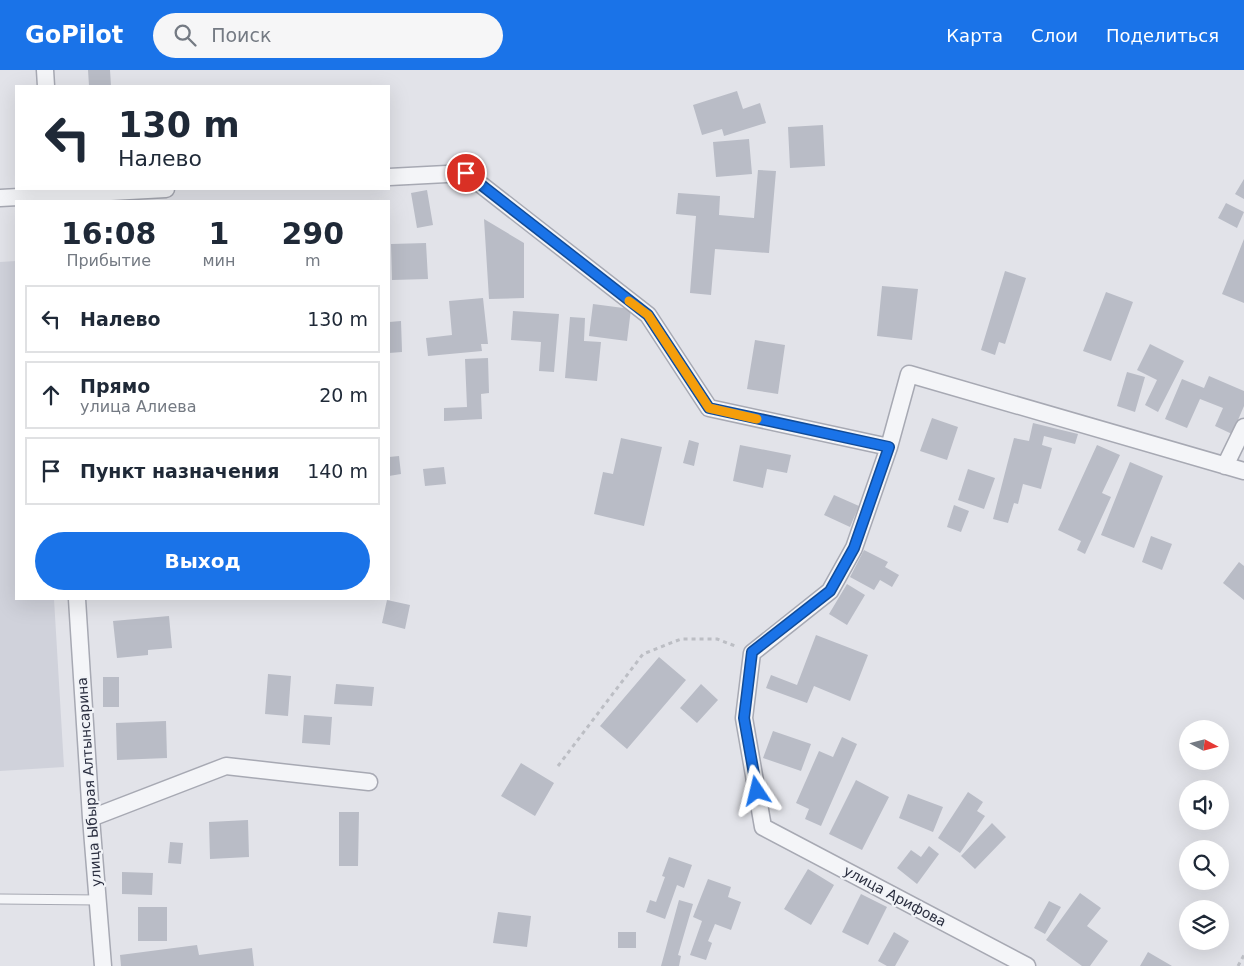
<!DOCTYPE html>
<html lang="ru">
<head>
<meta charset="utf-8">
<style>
  body { margin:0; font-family:"DejaVu Sans",sans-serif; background:#f6f6f7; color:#1f2937; height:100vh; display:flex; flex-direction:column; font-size:19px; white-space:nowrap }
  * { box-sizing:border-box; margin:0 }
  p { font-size:16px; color:#747a83 }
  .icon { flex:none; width:28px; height:28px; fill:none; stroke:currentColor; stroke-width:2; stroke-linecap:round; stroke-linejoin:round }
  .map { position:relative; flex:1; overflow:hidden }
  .sheet { position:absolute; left:15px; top:130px; width:375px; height:400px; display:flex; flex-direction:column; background:#fff; border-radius:0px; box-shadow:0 5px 20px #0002 }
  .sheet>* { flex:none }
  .guide { position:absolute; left:15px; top:15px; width:375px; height:105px; border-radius:0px; box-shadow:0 5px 20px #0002; background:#fff; color:#1f2937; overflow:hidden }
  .needle { width:32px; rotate:97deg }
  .tools { position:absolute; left:1179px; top:650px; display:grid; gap:10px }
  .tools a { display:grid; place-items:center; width:50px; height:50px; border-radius:50%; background:#fff; box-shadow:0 5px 20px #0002; font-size:25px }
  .pin { position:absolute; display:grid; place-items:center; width:42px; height:42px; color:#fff; margin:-21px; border:2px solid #fff; border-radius:50%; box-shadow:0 1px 5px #0007 }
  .me { position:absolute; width:55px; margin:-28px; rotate:350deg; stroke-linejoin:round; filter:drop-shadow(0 0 4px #0008) }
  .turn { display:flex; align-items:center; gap:18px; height:105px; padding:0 20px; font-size:22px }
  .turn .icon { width:65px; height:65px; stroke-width:2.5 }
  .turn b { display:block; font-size:35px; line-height:42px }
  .eta { display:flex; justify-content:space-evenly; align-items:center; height:85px; text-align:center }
  .eta b { font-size:30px; font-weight:800; line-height:35px }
  .button { display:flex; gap:10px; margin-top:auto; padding:10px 20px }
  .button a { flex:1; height:58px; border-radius:30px; background:#1a73e8; color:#fff; font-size:20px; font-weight:800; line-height:58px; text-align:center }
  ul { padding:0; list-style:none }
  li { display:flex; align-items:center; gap:15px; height:68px; margin:0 10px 8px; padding:0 10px; border:2px solid #e0e1e3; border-radius:0px }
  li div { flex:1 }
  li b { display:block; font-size:19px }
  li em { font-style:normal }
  header { display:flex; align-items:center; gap:30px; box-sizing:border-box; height:70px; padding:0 25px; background:#1a73e8; color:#fff }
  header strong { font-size:24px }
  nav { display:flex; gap:28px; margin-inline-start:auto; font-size:18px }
  .search { width:350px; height:45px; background:#f6f6f7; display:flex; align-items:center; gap:12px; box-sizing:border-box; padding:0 18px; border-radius:28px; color:#747a83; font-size:19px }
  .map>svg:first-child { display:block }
  .built { fill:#d0d2db }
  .building { fill:#b9bcc6 }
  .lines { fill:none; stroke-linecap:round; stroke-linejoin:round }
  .lane-casing { stroke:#a7a9b3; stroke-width:11 }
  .street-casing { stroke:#a7a9b3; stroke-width:19 }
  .path { stroke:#bcbec4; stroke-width:3; stroke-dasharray:4 4; stroke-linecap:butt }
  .lane { stroke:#f4f5f8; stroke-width:9 }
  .street { stroke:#f4f5f8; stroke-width:16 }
  .route-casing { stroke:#114b97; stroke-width:12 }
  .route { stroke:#1a73e8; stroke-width:9 }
  .slow { stroke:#f59e0b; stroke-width:9 }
  .labels { text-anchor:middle; stroke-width:4.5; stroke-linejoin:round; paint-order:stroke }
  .street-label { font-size:14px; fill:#2b2f40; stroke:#f1f3f7 }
</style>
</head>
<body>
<header>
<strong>GoPilot</strong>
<div class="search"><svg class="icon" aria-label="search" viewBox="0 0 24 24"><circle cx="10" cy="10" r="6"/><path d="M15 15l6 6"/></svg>Поиск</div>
<nav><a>Карта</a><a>Слои</a><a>Поделиться</a></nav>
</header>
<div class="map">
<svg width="1244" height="896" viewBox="0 0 1244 896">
  <rect width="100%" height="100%" fill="#e2e3e9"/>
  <path class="built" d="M16,191v338h38l10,168 -64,4v-509z"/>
  <path class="building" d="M88,0h22l1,16h-22z
    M737,21l6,18 17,-6 6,20 -42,13 -2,-7 -20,6 -9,-30z
    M823,55l2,41 -35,2 -2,-41z
    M749,69l3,35 -36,3 -3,-35z
    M758,100l18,1 -7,82 -54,-4 -4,46 -21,-2 6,-77 -20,-2 2,-21 42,3 -1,19 35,3z
    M1244,109v20l-9,-5z
    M427,120l6,35 -16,3 -6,-35z
    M1226,133l18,9 -7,16 -19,-10z
    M484,149l40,24v55l-35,1z
    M1244,169v64l-22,-9z
    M426,173l2,36 -36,1 -1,-36z
    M1005,201l21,7 -21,66 -6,-2 -4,13 -14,-5z
    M882,216l36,3 -6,51 -35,-4z
    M1106,222l27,10 -22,59 -28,-10z
    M483,228l5,46h-7l1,7 -54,5 -2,-18 26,-3 -3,-34z
    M593,234l38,5 -4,32 -38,-5z
    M513,241l46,3 -5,58 -15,-1 2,-29 -30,-2z
    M570,247l15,1 -1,23 17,1 -4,39 -32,-3z
    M401,251l1,31 -13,1v-31z
    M755,270l30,5 -7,49 -31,-5z
    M1150,274l34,17 -26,51 -13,-7 12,-25 -20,-10z
    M488,288l1,35 -8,1 1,25 -38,2v-13l23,-1 -2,-48z
    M1127,302l18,5 -10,35 -18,-6z
    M1209,306l35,15v15l-12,28 -17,-8 8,-18 -23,-9 -13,29 -22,-9 17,-40 22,9z
    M932,348l26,9 -11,33 -27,-9z
    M1033,353l45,11 -3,10 -31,-8 -2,9 10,3 -11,41 -18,-5 -5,20 -4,-1 -6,20 -15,-4 21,-81 15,3z
    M621,368l41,9 -18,79 -50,-12 9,-42 10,2z
    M689,370l10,3 -5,23 -11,-3z
    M740,375l51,10 -4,18 -20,-4 -4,19 -30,-7z
    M1097,375l23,10 -18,38 9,4 -26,57 -8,-4 4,-9 -23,-11z
    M399,386l2,18 -12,2v-19z
    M1130,392l33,14 -29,72 -33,-13z
    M444,397l2,17 -21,2 -2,-17z
    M968,399l27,9 -11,31 -26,-9z
    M834,425l25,11 -9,21 -26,-12z
    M954,435l15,6 -8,21 -14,-5z
    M1151,466l21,8 -10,26 -20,-8z
    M864,480l24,12 -3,5 14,8 -7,12 -12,-7 -6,10 -24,-13z
    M1239,492l5,4v34l-21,-17z
    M847,514l18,11 -18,30 -18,-11z
    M387,530l23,5 -5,24 -23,-6z
    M169,546l3,32 -24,2v5l-31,3 -4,-37z
    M816,565l52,20 -18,46 -36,-15 -7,17 -41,-15 5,-13 26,10z
    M659,587l27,23 -59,69 -27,-23z
    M268,604l23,2 -3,40 -23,-2z
    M103,607h16v30h-16z
    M336,614l38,3 -2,19 -38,-2z
    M701,614l17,16 -21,23 -17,-15z
    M304,645l28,2 -2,28 -28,-2z
    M166,651l1,37 -50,2 -1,-37z
    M773,661l38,13 -10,27 -38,-13z
    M842,667l15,7 -36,82 -16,-7 4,-10 -13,-6 23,-52 14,6z
    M521,693l33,20 -19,33 -34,-20z
    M856,710l33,17 -27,53 -33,-16z
    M968,722l15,10 -6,9 8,5 -25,37 -22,-15z
    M908,724l35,13 -10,25 -34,-14z
    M339,742h20l-1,54h-19z
    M248,750l1,37 -39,2 -1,-37z
    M992,753l14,14 -31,32 -14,-13z
    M170,772l13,1 -2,21 -13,-1z
    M929,776l10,8 -22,30 -20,-16 14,-18 10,7z
    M669,787l23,8 -8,23 -7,-3 -12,34 -19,-7 4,-12 6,2 9,-25 -3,-1z
    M808,799l26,16 -23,40 -27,-16z
    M122,802l31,1 -1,22 -30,-1z
    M708,809l23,8 -3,10 13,5 -10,28 -16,-6 -7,17 4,2 -6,17 -16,-5 12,-34 -9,-4z
    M1080,823l21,15 -14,18 21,15 -18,25h-8l-36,-26z
    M861,824l26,13 -19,38 -26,-13z
    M679,830l14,4 -15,51 3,1 -2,10h-18z
    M1049,831l12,6 -16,27 -11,-6z
    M138,837h29v34h-29z
    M498,842l33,4 -4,31 -34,-4z
    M618,862h18v16h-18z
    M894,862l15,9 -14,25h-8l-9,-5z
    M197,875l2,10 53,-7 2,18h-133l-1,-11z
    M1148,882l24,14h-32z"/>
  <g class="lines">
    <defs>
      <path id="lane" d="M0,829l98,1"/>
      <path id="street" d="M45,0l1,16
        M389,107l77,-4 182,142 61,93 180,39
        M0,128l166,-9
        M1225,396l19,-39
        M77,529l14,219 12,148
        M91,748l135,-52 143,16
        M1027,896l-264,-139 -19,-109 8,-65 78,-62 24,-43 35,-101 20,-73 335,97"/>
    </defs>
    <use href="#lane" class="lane-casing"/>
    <use href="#street" class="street-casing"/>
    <path class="path" d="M558,696l85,-112 38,-15h36l18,7
      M1238,896l6,-11"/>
    <use href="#lane" class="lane"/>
    <use href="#street" class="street"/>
  </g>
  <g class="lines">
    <defs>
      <path id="route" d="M466,103l182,142 61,93 180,39 -35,101 -24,43 -78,61 -8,66 13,73"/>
    </defs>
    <use href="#route" class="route-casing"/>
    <use href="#route" class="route"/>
    <path class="slow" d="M629,231l19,14 61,93 48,11"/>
  </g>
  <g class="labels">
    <g class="street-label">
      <text transform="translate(89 712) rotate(-94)" y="5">улица Ыбырая Алтынсарина</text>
      <text transform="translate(895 826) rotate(28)" y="5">улица Арифова</text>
    </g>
  </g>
</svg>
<div class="tools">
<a><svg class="needle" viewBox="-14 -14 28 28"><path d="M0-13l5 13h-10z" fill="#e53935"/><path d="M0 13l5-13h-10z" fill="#747a83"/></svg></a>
<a><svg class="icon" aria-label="sound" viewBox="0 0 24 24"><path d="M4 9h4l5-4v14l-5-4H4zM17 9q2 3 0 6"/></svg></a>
<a><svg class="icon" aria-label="search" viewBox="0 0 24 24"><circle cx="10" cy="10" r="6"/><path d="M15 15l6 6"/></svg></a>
<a><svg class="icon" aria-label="layers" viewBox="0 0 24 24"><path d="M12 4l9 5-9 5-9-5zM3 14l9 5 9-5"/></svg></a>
</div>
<div class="pin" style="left:466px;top:103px;background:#d93025"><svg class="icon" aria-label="arrive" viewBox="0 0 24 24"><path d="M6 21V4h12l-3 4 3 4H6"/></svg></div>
<svg class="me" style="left:757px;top:721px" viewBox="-20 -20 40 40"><path d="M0-17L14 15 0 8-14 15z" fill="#1a73e8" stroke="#fff" stroke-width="4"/></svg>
<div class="guide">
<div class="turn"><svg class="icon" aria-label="left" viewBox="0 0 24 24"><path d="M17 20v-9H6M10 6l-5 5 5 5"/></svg><div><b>130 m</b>Налево</div></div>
</div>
<section class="sheet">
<div class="eta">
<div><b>16:08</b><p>Прибытие</p></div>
<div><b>1</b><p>мин</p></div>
<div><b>290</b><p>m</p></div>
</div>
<ul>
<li><svg class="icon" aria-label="left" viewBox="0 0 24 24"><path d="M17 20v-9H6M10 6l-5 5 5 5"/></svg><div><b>Налево</b></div><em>130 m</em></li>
<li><svg class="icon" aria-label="ahead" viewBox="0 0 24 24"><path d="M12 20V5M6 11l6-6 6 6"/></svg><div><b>Прямо</b><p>улица Алиева</p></div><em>20 m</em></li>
<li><svg class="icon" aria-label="arrive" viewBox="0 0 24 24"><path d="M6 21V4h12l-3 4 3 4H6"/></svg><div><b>Пункт назначения</b></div><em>140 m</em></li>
</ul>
<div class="button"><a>Выход</a></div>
</section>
</div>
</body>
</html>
